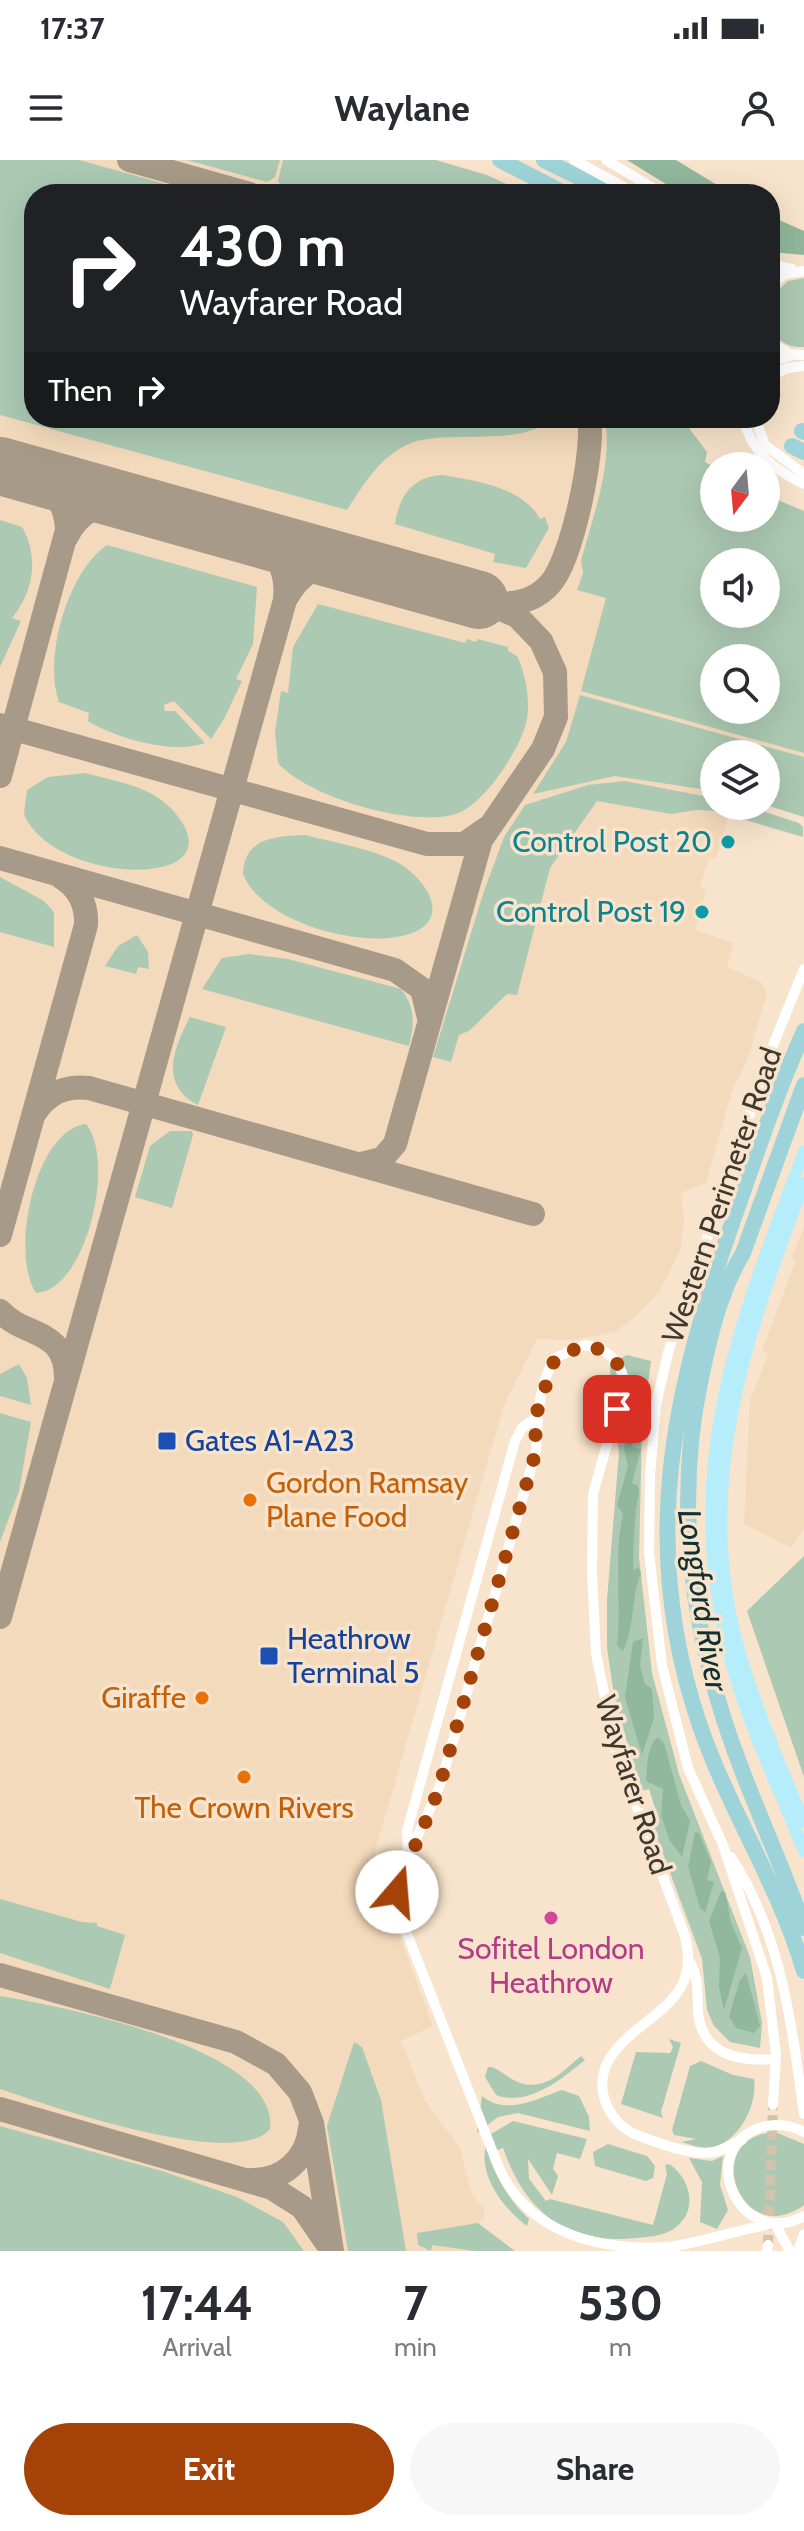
<!DOCTYPE html>
<html lang="en">
<head>
<meta charset="utf-8">
<style>
  body { margin:0; font-family:Cabin,sans-serif; background:#f7f7f7; color:#2b2b33; height:100vh; display:flex; flex-direction:column; font-size:30px; white-space:nowrap }
  * { box-sizing:border-box; margin:0 }
  p { font-size:26px; color:#7c7c81 }
  .icon { flex:none; width:44px; height:44px; fill:none; stroke:currentColor; stroke-width:2; stroke-linecap:round; stroke-linejoin:round }
  .map { position:relative; height:2091px; overflow:hidden }
  .details { display:flex; flex-direction:column; background:#fff; flex:1 }
  .details>* { flex:none }
  .hud { position:absolute; left:24px; top:24px; width:756px; height:244px; border-radius:32px; box-shadow:0 8px 32px #0002; background:#202124; color:#fff; overflow:hidden }
  .needle { width:52px; rotate:196deg }
  .fabs { position:absolute; left:700px; top:292px; display:grid; gap:16px }
  .fabs a { display:grid; place-items:center; width:80px; height:80px; border-radius:50%; background:#fff; box-shadow:0 8px 32px #0002; font-size:40px }
  .pin { position:absolute; display:grid; place-items:center; width:68px; height:68px; color:#fff; margin:-34px; border-radius:16px; box-shadow:0 4px 12px #0006 }
  .me { position:absolute; width:88px; margin:-44px; rotate:18deg; stroke-linejoin:round; filter:drop-shadow(0 0 6px #0008) }
  .turn { display:flex; align-items:center; gap:28px; height:168px; padding:0 24px; font-size:36px }
  .turn .icon { width:104px; height:104px; stroke-width:2.5 }
  .turn b { display:block; font-size:56px; line-height:68px }
  .then { display:flex; align-items:center; height:76px; padding:0 24px; background:#0003; gap:16px; font-size:30px }
  .eta { display:flex; justify-content:space-evenly; align-items:center; height:136px; text-align:center }
  .eta b { font-size:48px; font-weight:800; line-height:56px }
  .button { display:flex; gap:16px; margin-top:auto; padding:16px 24px }
  .button a { flex:1; height:92px; border-radius:48px; background:#a54208; color:#fff; font-size:32px; font-weight:800; line-height:92px; text-align:center }
  .button a+a { background:#f7f7f7; color:#2b2b33 }
  .status { display:flex; justify-content:space-between; align-items:center; height:56px; padding:0 40px; background:#fff; direction:ltr }
  .status svg { height:22px; fill:currentColor }
  header { display:flex; justify-content:space-between; align-items:center; height:104px; padding:0 24px; background:#fff; font-size:36px; font-weight:800 }
  .map>svg:first-child { display:block }
  .built { fill:#f3dabc; fill-rule:evenodd }
  .green { fill:#acc9b3; fill-rule:evenodd }
  .forest { fill:#91b79c }
  .lines { fill:none; stroke-linecap:round; stroke-linejoin:round }
  .river { stroke:#9ed4d9; stroke-width:16 }
  .taxiway { stroke:#a89a88; stroke-width:24 }
  .runway { stroke:#a89a88; stroke-width:58 }
  .minor-tunnel { stroke:#d3c2ac; stroke-width:10; stroke-dasharray:10 5; stroke-linecap:butt }
  .minor { stroke:#fff; stroke-width:10 }
  .major { stroke:#b6edfb; stroke-width:12 }
  .route { stroke:#a54208; stroke-width:14; stroke-dasharray:0 25.2 }
  .culture-dot { fill:#0f9aa8; stroke:#f8e4cc; stroke-width:3 }
  .transit-dot { fill:#1a4fb4; stroke:#f8e4cc; stroke-width:3 }
  .food-dot { fill:#e8710a; stroke:#f8e4cc; stroke-width:3 }
  .hotel-dot { fill:#d1479c; stroke:#f8e4cc; stroke-width:3 }
  .labels { text-anchor:middle; stroke-width:7; stroke-linejoin:round; paint-order:stroke }
  .culture-label { font-size:30px; fill:#0d838f; stroke:#f8e4cc; text-anchor:end }
  .street-label { font-size:30px; fill:#3f382e; stroke:#f8e4cc }
  .transit-label { font-size:30px; fill:#164399; stroke:#f8e4cc; text-anchor:start }
  .food-label { font-size:30px; fill:#c56008; stroke:#f8e4cc; text-anchor:start }
  .hotel-label { font-size:30px; fill:#b23c85; stroke:#f8e4cc }
  .water-label { font-size:32px; font-style:italic; fill:#122f32; stroke:#f8e4cc }
</style>
</head>
<body>
<div class="status"><b>17:37</b><svg viewBox="0 0 49 12"><path d="M0 12V9h3v3zM5 12V6h3v6zM10 12V3h3v9zM15 12V0h3v12zM26 1h20v11H26zM47 4h2v5h-2z"/></svg></div>
<header><svg class="icon" aria-label="menu" viewBox="0 0 24 24"><path d="M4 6h16M4 12h16M4 18h16"/></svg>Waylane<svg class="icon" aria-label="person" viewBox="0 0 24 24"><circle cx="12" cy="8" r="4"/><path d="M4 21q1-7 8-7t8 7"/></svg></header>
<div class="map">
<svg width="804" height="2091" viewBox="0 0 804 2091">
  <rect width="100%" height="100%" fill="#f8e4cc"/>
  <path class="built" d="M0,0h412l103,34h-481v224h634l46,100 90,-2v289l-38,-51h-52v52h44l-12,15 -18,-5 -12,43 -7,-1 -9,29 6,3 -11,40 39,13 -7,24 34,15 6,11 -19,65 -16,33 -26,92 -25,10 3,25 -3,30 -21,43 -26,27 -19,14 -41,8 -37,-1 -33,66 -132,457 61,164 -32,15 24,60 35,47 12,46 13,16 -2,10 -4,1 1,6 35,24h-515zM714,402h52v52h-52zM714,498h52v52h-52z
    M804,1067v302l-13,19 -47,-24 6,-124 19,-47 -7,-2 34,-91 -4,-3z"/>
  <path class="green" d="M0,0h79l122,34h-167v224h514c-17,30 -104,11 -137,25 -30,12 -47,41 -64,67l-347,-95z
    M187,0h93l-5,17 -8,5z
    M283,0h153l51,15 41,19h-219l-27,-7 -4,-6z
    M804,118v69c-14,1 -25,-5 -33,-17l-1,-32 18,-17z
    M605,258l78,2 24,32 -2,10 9,5v51h52v-23l38,16v242l-223,-62 25,-93 -29,-8 6,-17 -2,-12c12,-45 32,-96 24,-143zM714,402h52v52h-52zM714,498h52v52h-52z
    M443,315c33,6 80,12 97,44l5,-2 4,11 -23,40 -33,-6 2,-8 -100,-30c4,-28 18,-48 48,-49z
    M0,360l22,7c17,30 12,64 -10,91l9,3 -21,46z
    M107,385l150,42 -4,57 -17,35 6,2 -18,38 -13,20 -37,-38 -10,4 1,6h10l30,32c-31,12 -90,-5 -117,-22l1,-8 -30,-11c-16,-44 9,-131 48,-157z
    M318,444l147,39 2,-4 9,3 2,-3 30,8v4l9,5c9,18 13,46 10,62 -4,28 -43,87 -71,96 -44,14 -148,-17 -178,-51l-3,-31 6,-41 7,2 5,-46z
    M580,535l224,62v60l-38,-12v-51h-52v37l-99,-15 -82,18 33,-52z
    M86,613c20,6 45,10 64,20 25,12 62,56 19,72 -43,15 -127,-6 -145,-51l3,-24 21,-13z
    M625,621l89,17v8h33l52,17 4,4v10l-88,-26 -18,-1 -26,4 -74,-13 -47,67 -33,127 -10,-1 -38,37 -10,4 -8,27 -18,-5 51,-166 20,-54 21,-32 63,-20z
    M306,675c29,8 63,13 89,26 26,13 60,55 17,72 -47,18 -150,-10 -169,-59 1,-37 34,-38 63,-39z
    M0,717l44,24 10,11v35l-54,-15z
    M137,775l11,17 1,17 -11,-2 -2,7 -31,-8 13,-20z
    M249,794l39,5 113,30c14,18 14,35 8,57l-207,-57 20,-31z
    M190,857l36,10 -28,78c-39,-21 -25,-55 -8,-88z
    M86,964c30,36 1,166 -50,169 -26,-38 -2,-163 50,-169z
    M170,971h22l1,4 -21,73 -37,-11 15,-51z
    M627,1195l24,6 -9,68 -3,128 13,116 27,101 71,183 12,66 -2,25 -30,-6 -16,-16 -7,-16 -5,-51 -54,-146 2,-5h5l-6,-19 -9,2 -26,-96 -7,-47v-48l12,-148 -7,-41 -2,-42 1,-6z
    M19,1204l8,14 4,27 -31,-9v-22z
    M0,1253l31,9 -12,69 -19,51z
    M804,1396v221l-57,-166z
    M0,1739l82,23 15,1v3l28,9 -15,54 -110,-36z
    M0,1836c60,10 280,52 270,133 -34,42 -223,-24 -270,-40z
    M669,1879l12,4 -20,69 2,6 -42,-14 15,-52 34,1 3,-6z
    M354,1882l8,5 19,53 25,151h-58l-21,-125z
    M581,1896l4,4c-23,19 -57,47 -89,35l-11,-18 3,-10h4c10,4 17,12 28,16 26,8 43,-12 61,-27z
    M701,1901l32,14 21,4c4,27 -17,67 -47,69 -8,0 -18,-4 -26,-6l15,-3 -22,-4 -2,-5 18,-64z
    M562,1930l17,6 10,21 1,14 -72,-18 -20,4 -21,16 5,-37c24,20 54,3 80,-6z
    M513,1961l74,18 -7,20 -23,-6 -4,16 5,7 -6,19 -24,-36 1,20 17,22 4,-2 103,26 14,-51 -2,-9 4,-1c23,15 30,50 3,66 -11,6 -24,7 -36,8 -69,7 -111,-26 -133,-90l-12,4 -2,5c10,24 20,44 40,62l-2,7c-26,-19 -56,-60 -36,-92z
    M0,1966l162,45 75,26 46,25 21,29h-304z
    M775,1972l29,12v61c-63,46 -106,-68 -29,-73z
    M608,1984l39,12 8,10 -2,12 -7,3 -51,-15 -2,-14z
    M723,1996l-3,29 8,25 -11,19 -17,-7 2,-40 -13,-24 23,3z
    M478,2063l37,28h-40l-43,-6 -1,6 -13,-6 -1,-12z"/>
  <path class="forest" d="M627,0h49l56,34h-50z
    M770,56l34,15v24l-34,-3z
    M642,1241l-10,46 9,2 -9,34 6,3 1,8c-4,12 -7,64 -5,77l4,-4 3,6c-10,24 -6,53 -18,78l-6,-6c5,-44 -4,-87 6,-131l-6,-9 11,-39 -4,-18z
    M643,1478l-3,27 5,19 7,5 2,29 -12,37 -17,-58 8,-55z
    M658,1577l6,6 17,62 9,16 -8,36 -12,-16 -9,-25 2,-27 -17,-8c2,-15 0,-34 12,-44z
    M695,1672l4,1 12,29 -4,18 7,2 -9,30 -5,-4 -12,-41z
    M721,1731l4,1 6,31 11,25 -18,62 -5,-23 1,-29 -11,-37z
    M746,1813l14,53 -6,7 -18,-5 -7,-12 11,-36z"/>
  <g class="lines">
    <path class="river" d="M500,0l66,34
      M544,0l69,34
      M802,271l2,1
      M792,286l12,6
      M804,871c-26,59 -47,120 -68,181 -62,176 -99,330 -36,514 29,84 79,159 104,245
      M804,925l-61,168c-23,38 -33,82 -42,125 -28,128 -8,265 39,387 20,54 45,107 64,163"/>
    <path class="taxiway" d="M129,0l121,34
      M0,306c35,11 66,22 67,64l-67,246
      M66,378c13,-28 36,-37 66,-35
      M285,440c15,-27 35,-40 66,-36
      M494,443c21,2 41,-2 56,-19 22,-24 45,-134 39,-166
      M0,565l427,119h37l23,-16
      M0,698l395,112 27,19 7,29
      M33,956c13,-22 31,-31 56,-28l444,126
      M361,1004l21,-5 13,-15 86,-304 62,-91 13,-32 -1,-45 -14,-31 -24,-25 -38,-16
      M0,1075l86,-310c1,-21 -7,-37 -25,-48
      M0,1151c25,27 66,17 66,67
      M0,1457l285,-1017c3,-30 -8,-49 -34,-64
      M0,1815l236,67 40,22 24,28 12,31 20,128
      M0,1949l272,79 30,19 24,35
      M251,2020c32,1 56,-21 59,-52"/>
    <path class="runway" d="M0,306l479,134"/>
    <path class="minor-tunnel" d="M768,2085l5,-140"/>
    <path class="minor" d="M574,0l62,34
      M606,0l57,34
      M770,104l22,5
      M770,125l15,-11 19,-3
      M770,182l20,12 14,1
      M770,202l20,-6
      M770,217l17,-9 17,-2
      M743,258c9,34 29,51 61,66
      M755,258l10,27 39,29
      M408,1694l-1,-23 108,-390 7,-13 13,-10
      M731,1697c51,79 60,165 73,257
      M690,1802c9,17 7,30 8,49 3,44 41,51 78,48
      M773,1945l3,-50 -9,-77 -44,-133 -35,-77 -26,-103 -13,-112 1,-77 6,-72 13,-55 105,-306 30,-74
      M804,1972c-13,-7 -27,-9 -42,-5 -68,21 -23,124 42,89
      M742,1980c-10,4 -18,10 -28,12 -22,4 -52,-8 -72,-15 -32,-10 -51,-48 -32,-79 28,-44 93,-52 75,-122l-69,-185 -20,-97 -4,-80 1,-80 32,-113c-7,-22 -17,-32 -40,-36l-30,13c-18,29 -17,61 -19,93l-94,328c-14,44 -51,91 -42,137l99,252c31,67 101,83 170,79 35,-5 68,-17 102,-23
      M775,2064l15,27
      M767,2091l1,-6
      M798,2091l6,-17"/>
    <path class="major" d="M804,991c-66,175 -124,317 -74,507 18,67 48,129 74,193
      M804,1023c-59,156 -113,305 -63,474 17,56 40,111 63,165"/>
  </g>
  <g class="lines">
    <path class="route" d="M397,1732c12,-36 29,-68 42,-104l97,-337 -1,-33 20,-60 30,-13c34,7 47,32 32,64"/>
  </g>
  <g class="culture-dot">
    <circle cx="728" cy="682" r="8"/>
    <circle cx="702" cy="752" r="8"/>
  </g>
  <g class="transit-dot">
    <rect x="157" y="1271" width="20" height="20" rx="4"/>
    <rect x="259" y="1486" width="20" height="20" rx="4"/>
  </g>
  <g class="food-dot">
    <circle cx="250" cy="1340" r="8"/>
    <circle cx="202" cy="1538" r="8"/>
    <circle cx="244" cy="1617" r="8"/>
  </g>
  <circle class="hotel-dot" cx="551" cy="1758" r="8"/>
  <g class="labels">
    <g class="culture-label">
      <text x="712" y="692">Control Post 20</text>
      <text x="686" y="762">Control Post 19</text>
    </g>
    <g class="street-label">
      <text transform="translate(722 1035) rotate(-71)" y="10">Western Perimeter Road</text>
      <text transform="translate(633 1625) rotate(72)" y="10">Wayfarer Road</text>
    </g>
    <g class="transit-label">
      <text x="185" y="1291">Gates A1-A23</text>
      <text x="287" y="1489">Heathrow<tspan x="287" dy="34">Terminal 5</tspan></text>
    </g>
    <g class="food-label">
      <text x="266" y="1333">Gordon Ramsay<tspan x="266" dy="34">Plane Food</tspan></text>
      <text x="186" y="1548" text-anchor="end">Giraffe</text>
      <text x="244" y="1658" text-anchor="middle">The Crown Rivers</text>
    </g>
    <g class="hotel-label">
      <text x="551" y="1799">Sofitel London<tspan x="551" dy="34">Heathrow</tspan></text>
    </g>
    <g class="water-label">
      <text transform="translate(703 1440) rotate(81)" y="11">Longford River</text>
    </g>
  </g>
</svg>
<div class="fabs">
<a><svg class="needle" viewBox="-14 -14 28 28"><path d="M0-13l5 13h-10z" fill="#e53935"/><path d="M0 13l5-13h-10z" fill="#7c7c81"/></svg></a>
<a><svg class="icon" aria-label="sound" viewBox="0 0 24 24"><path d="M4 9h4l5-4v14l-5-4H4zM17 9q2 3 0 6"/></svg></a>
<a><svg class="icon" aria-label="search" viewBox="0 0 24 24"><circle cx="10" cy="10" r="6"/><path d="M15 15l6 6"/></svg></a>
<a><svg class="icon" aria-label="layers" viewBox="0 0 24 24"><path d="M12 4l9 5-9 5-9-5zM3 14l9 5 9-5"/></svg></a>
</div>
<div class="pin" style="left:617px;top:1249px;background:#d93025"><svg class="icon" aria-label="arrive" viewBox="0 0 24 24"><path d="M6 21V4h12l-3 4 3 4H6"/></svg></div>
<svg class="me" style="left:397px;top:1732px" viewBox="-20 -20 40 40"><circle r="19" fill="#fff"/><path d="M0-13L10 11 0 6-10 11z" fill="#a54208"/></svg>
<div class="hud">
<div class="turn"><svg class="icon" aria-label="right" viewBox="0 0 24 24"><path d="M7 20v-9h11M14 6l5 5-5 5"/></svg><div><b>430 m</b>Wayfarer Road</div></div>
<div class="then">Then<svg class="icon" aria-label="right" viewBox="0 0 24 24"><path d="M7 20v-9h11M14 6l5 5-5 5"/></svg></div>
</div>
</div>
<section class="details">
<div class="eta">
<div><b>17:44</b><p>Arrival</p></div>
<div><b>7</b><p>min</p></div>
<div><b>530</b><p>m</p></div>
</div>
<div class="button"><a>Exit</a><a>Share</a></div>
</section>
</body>
</html>
